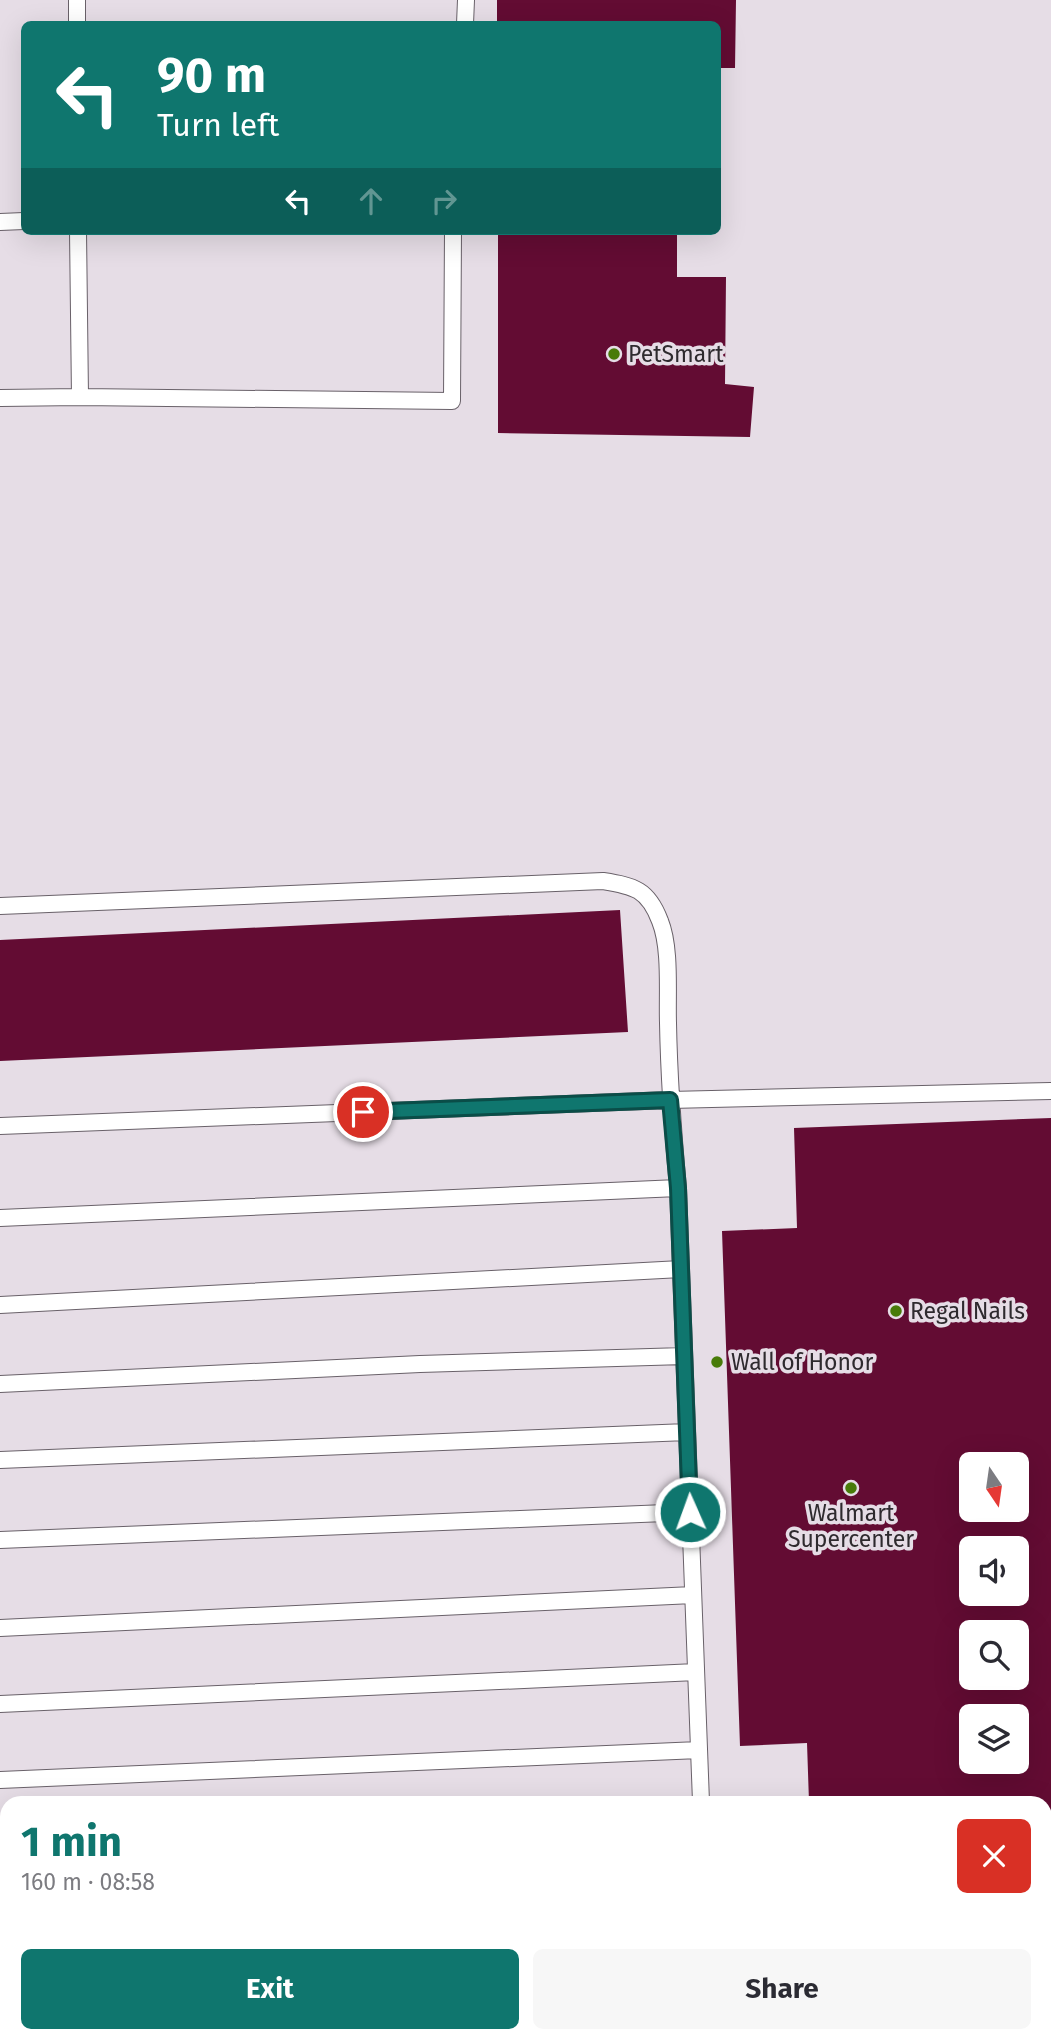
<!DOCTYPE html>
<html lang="en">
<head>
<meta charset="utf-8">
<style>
  body { margin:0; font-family:"Fira Sans",sans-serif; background:#f7f7f7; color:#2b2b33; height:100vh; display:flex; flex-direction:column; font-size:26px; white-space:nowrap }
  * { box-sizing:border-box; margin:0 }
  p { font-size:23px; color:#7c7c81 }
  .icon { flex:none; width:38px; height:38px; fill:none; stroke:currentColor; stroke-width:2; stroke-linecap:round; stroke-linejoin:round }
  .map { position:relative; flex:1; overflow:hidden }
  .sheet { position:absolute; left:0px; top:1796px; width:1052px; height:247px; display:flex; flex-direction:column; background:#fff; border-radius:21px 21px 0 0; box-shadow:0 7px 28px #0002 }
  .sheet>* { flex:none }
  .hud { position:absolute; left:21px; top:21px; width:700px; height:214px; border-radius:10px; box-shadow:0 7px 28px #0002; background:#0f766e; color:#fff; overflow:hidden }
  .needle { width:46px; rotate:167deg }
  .tools { position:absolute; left:959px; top:1452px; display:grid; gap:14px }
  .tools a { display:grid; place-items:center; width:70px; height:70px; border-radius:10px; background:#fff; box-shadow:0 7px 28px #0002; font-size:35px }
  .pin { position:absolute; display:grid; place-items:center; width:60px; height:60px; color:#fff; margin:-30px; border:4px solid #fff; border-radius:50%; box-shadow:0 2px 7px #0007 }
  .me { position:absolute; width:77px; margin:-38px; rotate:358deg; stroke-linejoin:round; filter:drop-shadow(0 0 5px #0008) }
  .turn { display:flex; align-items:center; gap:24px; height:147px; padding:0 21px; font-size:32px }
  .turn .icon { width:91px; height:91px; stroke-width:2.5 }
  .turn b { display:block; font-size:49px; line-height:60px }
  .lanes { display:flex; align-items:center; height:66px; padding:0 21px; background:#0003; justify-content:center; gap:35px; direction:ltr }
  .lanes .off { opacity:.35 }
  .round { display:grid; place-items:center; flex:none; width:74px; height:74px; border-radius:10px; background:#f7f7f7 }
  .summary { display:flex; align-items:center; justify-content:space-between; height:119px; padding:0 21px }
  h1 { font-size:42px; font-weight:700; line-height:52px; color:#0f766e }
  .button { display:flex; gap:14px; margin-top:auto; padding:14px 21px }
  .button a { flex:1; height:80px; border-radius:10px; background:#0f766e; color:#fff; font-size:28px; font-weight:700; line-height:80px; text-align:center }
  .button a+a { background:#f7f7f7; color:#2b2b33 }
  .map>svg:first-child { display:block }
  .building { fill:#630c33; fill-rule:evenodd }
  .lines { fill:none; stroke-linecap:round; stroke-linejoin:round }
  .service-casing { stroke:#696169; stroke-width:18 }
  .service { stroke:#fff; stroke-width:16 }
  .route-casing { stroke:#0a4d48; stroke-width:18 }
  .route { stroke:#0f766e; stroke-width:12 }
  .poi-dot { fill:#487b09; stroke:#e6dde6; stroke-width:2.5 }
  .labels { text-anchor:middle; stroke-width:7; stroke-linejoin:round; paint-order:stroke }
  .poi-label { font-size:23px; fill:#2e2a2e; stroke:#e6dde6; text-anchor:start }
</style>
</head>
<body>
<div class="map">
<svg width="1051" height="2041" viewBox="0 0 1051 2041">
  <rect width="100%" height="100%" fill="#e6dde6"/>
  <path class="building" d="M497,0h239l-1,68h-17v-44h-221z
    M498,231h179v46h49l-1,107 29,3 -4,50 -252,-4z
    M620,910l8,122 -628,29v-121z
    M1051,1118v765h-6v-81h-236l-2,-59 -67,3 -18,-515 75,-3 -3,-100zM971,1465h46v45h-46zM971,1549h46v45h-46zM971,1633h46v45h-46zM971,1717h46v45h-46z"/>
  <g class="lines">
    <defs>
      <path id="service" d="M77,0v24
        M465,24l1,-24
        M0,222l24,-1
        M78,231l2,166 372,4 1,-170
        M0,398l80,-1
        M0,906l603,-25c31,5 45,8 57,40 11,27 7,72 8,102 1,55 5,110 10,165l23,614
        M0,1126l670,-26 381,-9
        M0,1218l678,-30
        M0,1305l681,-36
        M0,1384l420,-20 264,-8
        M0,1460l687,-28
        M0,1540l690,-28
        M0,1628l693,-33
        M0,1704l696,-32
        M0,1780l699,-30
        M0,1866h7
        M0,1961l7,-1
        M67,2035v6
        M158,2035v6
        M621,2035v6
        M709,2035l1,6"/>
    </defs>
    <use href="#service" class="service-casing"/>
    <use href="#service" class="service"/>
  </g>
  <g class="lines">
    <defs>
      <path id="route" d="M363,1112l307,-12 8,88 12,324"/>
    </defs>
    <use href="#route" class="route-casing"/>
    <use href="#route" class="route"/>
  </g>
  <g class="poi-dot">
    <circle cx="614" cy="354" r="7"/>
    <circle cx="896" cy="1311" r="7"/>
    <circle cx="717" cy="1362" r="7"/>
    <circle cx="851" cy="1488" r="7"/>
  </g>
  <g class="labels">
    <g class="poi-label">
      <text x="628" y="362">PetSmart</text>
      <text x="910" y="1319">Regal Nails</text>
      <text x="731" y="1370">Wall of Honor</text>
      <text x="851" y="1521" text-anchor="middle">Walmart<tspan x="851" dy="26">Supercenter</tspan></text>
    </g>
  </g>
</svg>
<div class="tools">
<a><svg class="needle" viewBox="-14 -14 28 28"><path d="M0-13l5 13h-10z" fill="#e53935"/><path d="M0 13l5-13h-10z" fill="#7c7c81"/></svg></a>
<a><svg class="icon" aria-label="sound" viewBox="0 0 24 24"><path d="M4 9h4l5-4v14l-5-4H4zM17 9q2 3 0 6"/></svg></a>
<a><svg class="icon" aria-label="search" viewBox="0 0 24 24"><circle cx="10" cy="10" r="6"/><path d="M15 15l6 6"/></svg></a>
<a><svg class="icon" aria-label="layers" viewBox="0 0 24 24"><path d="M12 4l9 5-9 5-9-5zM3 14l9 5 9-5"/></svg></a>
</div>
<div class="pin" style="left:363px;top:1112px;background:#d93025"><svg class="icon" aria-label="arrive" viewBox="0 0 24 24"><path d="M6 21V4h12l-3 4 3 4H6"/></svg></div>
<svg class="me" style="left:690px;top:1512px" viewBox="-20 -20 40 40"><circle r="17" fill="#0f766e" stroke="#fff" stroke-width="3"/><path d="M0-11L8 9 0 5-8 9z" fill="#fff"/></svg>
<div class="hud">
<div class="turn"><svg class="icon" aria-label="left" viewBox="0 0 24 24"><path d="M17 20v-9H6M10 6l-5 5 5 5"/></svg><div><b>90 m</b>Turn left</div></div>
<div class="lanes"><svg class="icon" aria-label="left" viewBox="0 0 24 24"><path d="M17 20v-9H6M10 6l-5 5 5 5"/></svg><svg class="icon off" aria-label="ahead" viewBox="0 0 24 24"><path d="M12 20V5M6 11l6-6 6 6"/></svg><svg class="icon off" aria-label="right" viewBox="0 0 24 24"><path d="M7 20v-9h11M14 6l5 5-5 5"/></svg></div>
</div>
<section class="sheet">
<div class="summary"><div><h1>1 min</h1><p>160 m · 08:58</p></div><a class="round" style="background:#d93025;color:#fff"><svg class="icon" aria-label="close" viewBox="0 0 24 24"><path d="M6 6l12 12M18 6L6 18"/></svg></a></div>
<div class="button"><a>Exit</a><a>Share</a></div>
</section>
</div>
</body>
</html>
